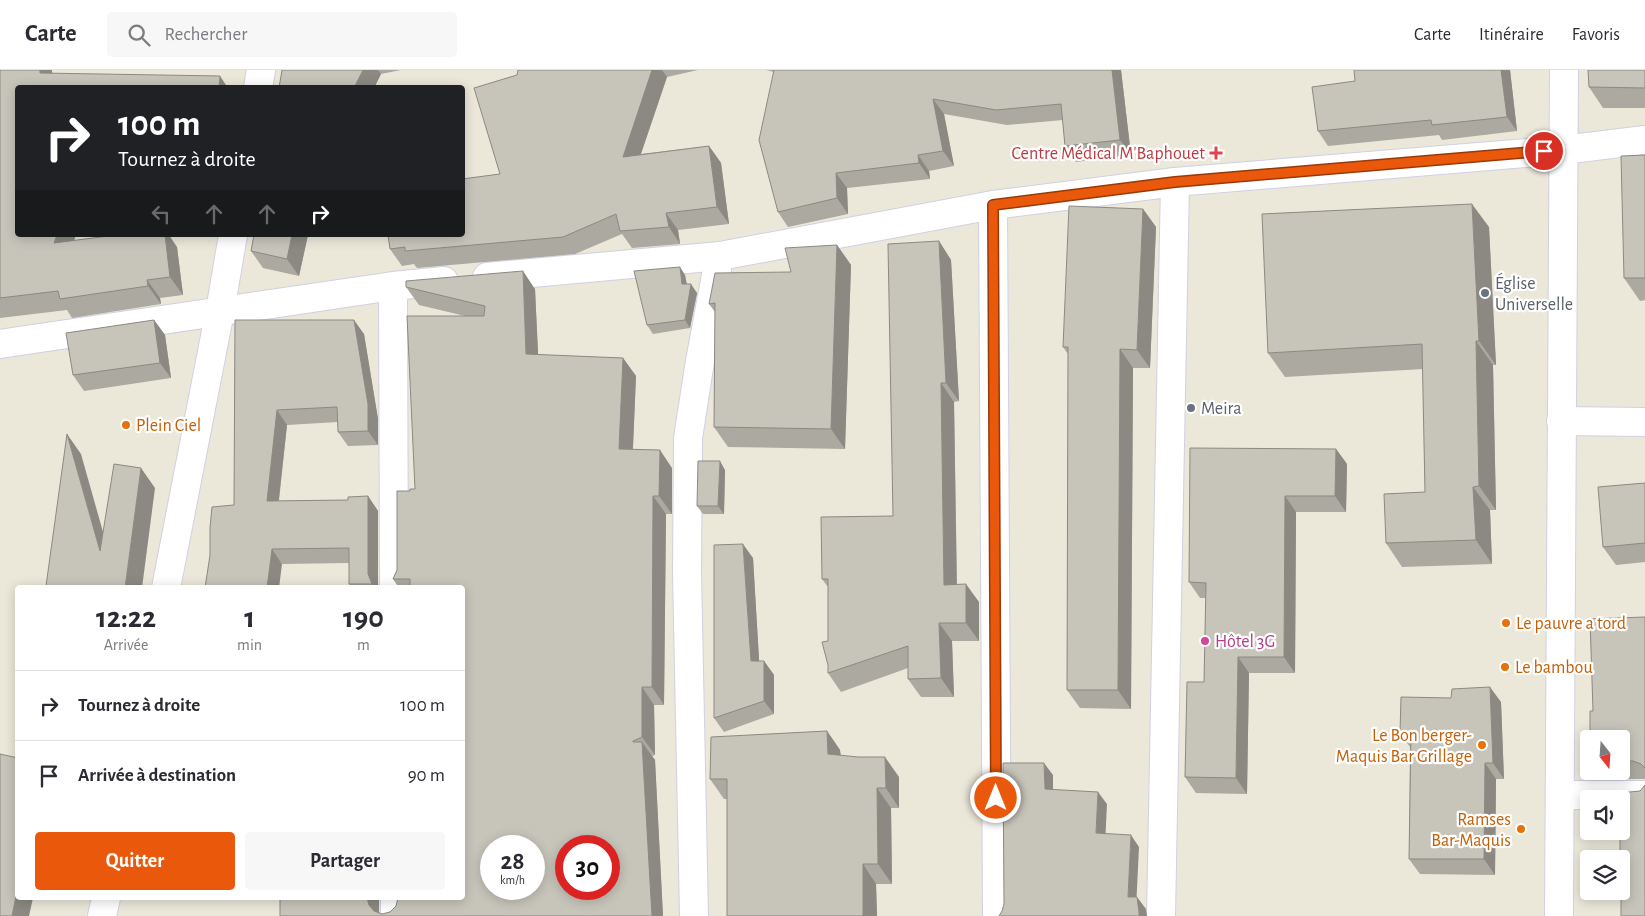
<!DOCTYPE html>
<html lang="fr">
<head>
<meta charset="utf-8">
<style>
  body { margin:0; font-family:"Alegreya Sans",sans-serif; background:#f7f7f7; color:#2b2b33; height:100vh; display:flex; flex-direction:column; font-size:19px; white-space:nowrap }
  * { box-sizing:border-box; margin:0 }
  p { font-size:16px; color:#7c7c81 }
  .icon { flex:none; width:28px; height:28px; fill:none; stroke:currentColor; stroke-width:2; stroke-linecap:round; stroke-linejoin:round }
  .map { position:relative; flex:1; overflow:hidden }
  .sheet { position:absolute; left:15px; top:515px; width:450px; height:315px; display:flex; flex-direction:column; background:#fff; border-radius:5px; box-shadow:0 2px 12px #0003 }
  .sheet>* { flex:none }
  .hud { position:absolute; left:15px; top:15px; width:450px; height:152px; border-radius:5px; box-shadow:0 2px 12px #0003; background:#202124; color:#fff; overflow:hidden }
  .needle { width:32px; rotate:163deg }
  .fabs { position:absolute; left:1580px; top:660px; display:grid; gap:10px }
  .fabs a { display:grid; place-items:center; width:50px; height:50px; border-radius:5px; background:#fff; box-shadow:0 2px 12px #0003; font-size:25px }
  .speed { position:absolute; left:480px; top:765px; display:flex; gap:10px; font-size:25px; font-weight:700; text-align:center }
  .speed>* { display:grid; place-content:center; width:65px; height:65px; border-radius:50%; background:#fff; box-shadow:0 2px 12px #0003; line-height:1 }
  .speed small { font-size:12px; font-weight:400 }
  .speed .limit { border:8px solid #d22; background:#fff; color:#111 }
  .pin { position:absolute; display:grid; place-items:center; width:42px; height:42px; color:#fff; margin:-21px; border:2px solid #fff; border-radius:50%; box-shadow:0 1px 5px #0007 }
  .me { position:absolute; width:55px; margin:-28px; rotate:0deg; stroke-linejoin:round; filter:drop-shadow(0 0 4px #0008) }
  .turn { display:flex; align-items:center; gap:18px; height:105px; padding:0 20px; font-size:22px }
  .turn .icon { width:65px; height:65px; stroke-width:2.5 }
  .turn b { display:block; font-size:35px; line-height:42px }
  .lanes { display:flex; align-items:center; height:48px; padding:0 20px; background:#0003; justify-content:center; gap:25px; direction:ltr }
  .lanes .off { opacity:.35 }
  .eta { display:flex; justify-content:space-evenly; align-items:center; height:85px; text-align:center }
  .eta b { font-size:30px; font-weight:600; line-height:35px }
  .action { display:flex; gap:10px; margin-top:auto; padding:10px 20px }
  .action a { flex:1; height:58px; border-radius:5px; background:#ea580c; color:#fff; font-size:20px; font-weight:600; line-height:58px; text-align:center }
  .action a+a { background:#f7f7f7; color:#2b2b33 }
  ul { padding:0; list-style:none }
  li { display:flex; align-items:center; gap:15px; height:70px; padding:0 20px; border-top:1px solid #e1e1e2 }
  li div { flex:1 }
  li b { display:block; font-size:19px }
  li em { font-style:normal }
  header { display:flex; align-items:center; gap:30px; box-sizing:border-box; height:70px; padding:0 25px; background:#fff; border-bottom:1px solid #e1e1e2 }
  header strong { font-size:24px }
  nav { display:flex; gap:28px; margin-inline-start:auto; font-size:18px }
  .search { width:350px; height:45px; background:#f7f7f7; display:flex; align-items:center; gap:12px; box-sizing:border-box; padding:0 18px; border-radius:5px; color:#7c7c81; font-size:19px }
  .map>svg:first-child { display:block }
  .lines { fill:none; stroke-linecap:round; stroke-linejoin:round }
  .street-casing { stroke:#d0d0e2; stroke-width:30 }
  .street { stroke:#fff; stroke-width:28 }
  .wall { fill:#aba9a0 }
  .shaded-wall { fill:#8b8982 }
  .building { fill:#c7c4ba; stroke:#8b8982; fill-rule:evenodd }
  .route-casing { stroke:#983908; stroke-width:12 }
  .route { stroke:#ea580c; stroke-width:9 }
  .health-dot { fill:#e0444e; stroke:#fff; stroke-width:2 }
  .worship-dot { fill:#6b7280; stroke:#fff; stroke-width:2 }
  .food-dot { fill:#e8710a; stroke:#fff; stroke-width:2 }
  .hotel-dot { fill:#d1479c; stroke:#fff; stroke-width:2 }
  .labels { text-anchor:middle; stroke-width:4.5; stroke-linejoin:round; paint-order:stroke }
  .health-label { font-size:18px; fill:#be3a42; stroke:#fff; text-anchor:end }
  .worship-label { font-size:18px; fill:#5b616d; stroke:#fff; text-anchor:start }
  .food-label { font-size:18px; fill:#c56008; stroke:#fff; text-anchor:start }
  .hotel-label { font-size:18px; fill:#b23c85; stroke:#fff; text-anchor:start }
</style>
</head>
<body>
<header>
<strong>Carte</strong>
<div class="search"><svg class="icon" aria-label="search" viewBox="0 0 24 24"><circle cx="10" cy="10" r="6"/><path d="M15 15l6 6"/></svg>Rechercher</div>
<nav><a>Carte</a><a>Itinéraire</a><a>Favoris</a></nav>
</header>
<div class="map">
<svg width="1645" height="846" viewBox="0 0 1645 846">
  <rect width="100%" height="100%" fill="#ebe8da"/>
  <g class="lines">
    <defs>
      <path id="street" d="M258,18l3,-18
        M993,135l4,711
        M487,207l233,-21 273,-51 182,-23 388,-32 82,-10
        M393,216l1,302
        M0,274l393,-58 51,-5
        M1561,351l84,1
        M166,518l54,-277 13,-76
        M1560,725h85
        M395,828v18
        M102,846l4,-18
        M694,846l-7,-344 1,-134 12,-77 17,-91
        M1161,846l14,-734
        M1559,846l5,-846"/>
    </defs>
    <use href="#street" class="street-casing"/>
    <use href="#street" class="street"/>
  </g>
  <path class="wall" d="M0,0h52l-34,18v147h58l-2,5 103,7 6,48 -23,3 1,6 -89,14 -5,-8 -67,8z
    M282,0h119l-20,4 -7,14h-95z
    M518,0h180l-31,7 -26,77 68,-8 12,17 8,61 -51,6 2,14 -48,4 -10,-14 -47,20 -158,14 -3,-4 -12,2 -12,-17 110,-75z
    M766,0h355l10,85 -55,7 -11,-16 -2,-26 -56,5 -63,-11 10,52 -25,5 1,8 -83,9 1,26 -60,13 -10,-15 -4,-140z
    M1510,0l7,61 -75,9 -3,-5 -111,11 -10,-15 37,-50z
    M1645,0v38h-42l-14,-21z
    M1645,85v145l-5,1 -16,-23z
    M1143,139l13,18 -6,141h-17l-2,341 -51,-1 -13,-18 1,-336 -5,-7z
    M1489,157l7,138h-3l3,145h-6l2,54 -90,3 -16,-24 39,-51 -2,-123 -138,8 -17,-24z
    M254,165h54l-9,41 -36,-8 -12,-17z
    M939,171l12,19 8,141 -5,1 3,182 22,18v39h-27l2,56h-33l-13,-18v-11l-67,24 -13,-19v-86l-6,-8 71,-63z
    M837,175l14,20 -6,184 -117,-2 -14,-20 1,-115 -6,-8 82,-32z
    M685,205l2,9 10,9 -7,35 -37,6 -6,-9z
    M406,217l129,2 3,66 85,3 13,18 -3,74 39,18v46h-6l-2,191h-10l1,50 -3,1 3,4 8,156h-383l99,-18v15l3,1 8,-2 6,-6 66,-318h-63l-6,-9 4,-9 13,-79 5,-2 50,-173 -46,-11z
    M154,250l11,15 6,43 -87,13 -11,-16z
    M235,250l129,14 14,85v26l-30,1 -10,-14v-10l-51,3 -8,76 69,-1 20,-4 10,15v77h-27l-2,-4v-21l-67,1 -48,-59z
    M1336,379l11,15 -1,48h-50l-1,161h-46l-2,121 -51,-1 -11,-16 19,-95 2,-84h-6l-11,-16z
    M725,400l-1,44h-21l-6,-8z
    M1645,413v79l-29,3 -13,-18z
    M753,488l6,103h5l10,14v39l-50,18 -10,-14z
    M1645,547v162h-42l-6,-8h24v-32l-28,-28z
    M1501,632l3,77h-8l-1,96 -75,-1 -11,-15 1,-112 -10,-14z
    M827,661l13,19 1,5 58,22v31h-8l1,76h-16l1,32h-150v-117h-3l-14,-20z"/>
  <path class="shaded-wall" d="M40,0h12l1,18 -13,-15z
    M363,0h15l3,4 -7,14h-20z
    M652,0h10l5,7 -33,97 -11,-17z
    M1112,0h9l10,85 -11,-15z
    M1501,0h9l7,61 -10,-14z
    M220,6l8,12h-9z
    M933,29l11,15 10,52 -11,-15z
    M709,76l12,17 8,61 -12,-17z
    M918,85l11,16 1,8 -11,-16z
    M836,103l11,15 1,26 -11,-16z
    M1472,134l17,23 7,138 -17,-24z
    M1143,139l13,18 -6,141 -13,-18z
    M666,143l12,17 2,14 -11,-17z
    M57,165h19l-9,26 -13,-18z
    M165,165h4l8,12 6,48 -13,-18z
    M292,165h16l-9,41 -12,-17z
    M939,171l12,19 8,141 -13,-18z
    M837,175l14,20 -6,184 -14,-20z
    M680,197l5,8 3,18 -6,-9z
    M523,201l12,18 4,84 -13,-19z
    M147,210l13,18 1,6 -13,-18z
    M691,214l6,9 -7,35 -5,-8z
    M154,250l11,15 6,43 -11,-15z
    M354,250l10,14 14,85v26l-10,-14z
    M1476,271l17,24 3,145 -17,-24z
    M1120,279l13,19 -2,341 -13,-19z
    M623,288l13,18 -4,91 -13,-18z
    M941,313l13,19 3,201 -13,-18z
    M277,340l10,15 -10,90 -10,-14z
    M67,364l14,20 33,117 -14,-20z
    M1336,379l11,15 -1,48 -11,-16z
    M660,380l12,18v46l-13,-18z
    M720,391l5,9 -1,44 -6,-8z
    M141,398l14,20 -13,100h-17z
    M1473,417l17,23 2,54 -16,-24z
    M368,426l10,15v77h-3l-3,-4 -4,-10z
    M653,426l13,18 -2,191 -12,-18z
    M1285,426l11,16 -1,161 -11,-16z
    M743,474l10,14 7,117 -9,-14z
    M272,479l10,15 -3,24h-12z
    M966,514l13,18v39l-13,-18z
    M939,553l13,18 2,56 -13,-19z
    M1238,587l11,16 -2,121 -11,-16z
    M764,591l10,14v39l-10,-13z
    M642,617l12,18 1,50 -13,-18z
    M1490,617l11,15 3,77 -11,-16z
    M827,661l13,19 1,23 -13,-19z
    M633,671l10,14 -1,-13 13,18 8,156h-11z
    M885,687l14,20v31l-13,-20z
    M1044,693l9,12v26l-8,-12z
    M1485,693l11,16 -1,96 -11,-16z
    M877,718l14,20 1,76 -14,-20z
    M1098,722l9,12 -2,41 -9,-12z
    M1131,765l8,12 -3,62 -8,-12z
    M863,794l13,20 1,32h-14z
    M18,816v12h15l-4,18h-17z
    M1137,827l9,12 1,7h-8z
    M367,828h12v18l-10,-11z"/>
  <path class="building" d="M0,0h40v3l180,3 -1,12h-201v147h39l-3,8 62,-8h49l5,42 -23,3 1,6 -88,13 -2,-8 -58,7z
    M282,0h81l-9,18h-75z
    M518,0h134l-29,87 86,-11 8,61 -51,6 3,14 -49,4 -4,-17 -53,23 -158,14v-4l-15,2 -2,-14h74v-56l38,-5 -26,-86 43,-13z
    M774,0h338l8,70 -55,6 -4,-42 -65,6 -63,-11 10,52 -25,4 1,8 -83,10 1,25 -59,14 -19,-72z
    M1354,0h147l6,47 -75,8 -1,-5 -113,11 -6,-44 43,-6z
    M1588,0h57v18l-56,-1z
    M1645,85v123h-21l-3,-122z
    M1472,134l7,137h-3l3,145 -6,1 3,53 -90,3 -2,-49 41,-2 -3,-148 -154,9 -6,-139z
    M1069,136l74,3 -6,141 -17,-1 -2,341h-51l1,-343h-5z
    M254,165h38l-5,24 -36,-8z
    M939,171l7,142h-5l3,202 22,-1v39h-27l2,55 -33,1v-33l-80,27v-8l-6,-23 6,-1v-62h-6l-1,-62 72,-1 -5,-272z
    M837,175l-6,184 -117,-2 1,-124 -6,1 6,-31 76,-1 -6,-24z
    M680,197l2,17h9l-6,36 -38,5 -13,-54z
    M523,201l3,83 97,4 -4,91 41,1 -1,46h-6l-1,191h-10v50l-9,4v1h9l10,174h-372v-18h87l2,7 5,6 8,3 8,-2 6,-6 2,-8h64v-310h-52v-9h-17l4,-9v-79h13v-2h5l-8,-173h77l1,-10 -79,-19v-6zM491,776h43v43h-43zM566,776h43v43h-43z
    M154,250l6,43 -87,12 -7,-42z
    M235,250h119l14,84v27l-30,1 -1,-25 -60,3 -10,91 81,-1v-3l20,-1v78l4,10h-23v-36l-77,1 -5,39h-62l5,-33v-27l2,-21 22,-2z
    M67,364l33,117 14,-87 27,4 -16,120h-65l-14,-2z
    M1190,378l146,1 -1,47h-50l-1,161h-46l-2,121 -51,-1 2,-95h17l2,-99 -17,-1z
    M698,391h22l-2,45h-21z
    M1645,413v60l-42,4 -5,-60z
    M743,474l8,117h13v40l-50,17v-173z
    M1645,547v151l-4,-4 -8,-3h-12v-22h-31v-28h3l-3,-92z
    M1490,617l3,76h-8l-1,96h-75l2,-125 -11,-1 1,-36 50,1 1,-9z
    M827,661l1,23 30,3h27l1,31h-9l1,76h-15v52h-136v-137h-17l1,-42z
    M0,684l18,4v128l-6,30h-12z
    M1003,693h41l1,26 53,3 -2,41 35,2 -3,62h9l2,15v4h-140l3,-5 2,-7z
    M1645,715v131h-24v-57h-1v-28h1v-32h-2v-6l21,-2z"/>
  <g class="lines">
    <defs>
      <path id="route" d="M996,728l-3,-593 182,-23 369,-31"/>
    </defs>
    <use href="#route" class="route-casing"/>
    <use href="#route" class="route"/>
  </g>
  <path class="health-dot" d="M1213.5 75.5h5v5h5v5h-5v5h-5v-5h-5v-5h5z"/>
  <g class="worship-dot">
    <circle cx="1485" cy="223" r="5"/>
    <circle cx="1191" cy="338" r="5"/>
  </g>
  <g class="food-dot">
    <circle cx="126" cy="355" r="5"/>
    <circle cx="1506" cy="553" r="5"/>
    <circle cx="1505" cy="597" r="5"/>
    <circle cx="1482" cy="675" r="5"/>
    <circle cx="1521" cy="759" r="5"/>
  </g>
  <circle class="hotel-dot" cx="1205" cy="571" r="5"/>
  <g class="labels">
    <g class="health-label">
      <text x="1205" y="89">Centre Médical M'Baphouet</text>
    </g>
    <g class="worship-label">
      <text x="1495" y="219">Église<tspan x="1495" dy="21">Universelle</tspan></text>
      <text x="1201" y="344">Meira</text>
    </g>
    <g class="food-label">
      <text x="136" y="361">Plein Ciel</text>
      <text x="1516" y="559">Le pauvre a tord</text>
      <text x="1515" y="603">Le bambou</text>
      <text x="1472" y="671" text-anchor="end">Le Bon berger-<tspan x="1472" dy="21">Maquis Bar Grillage</tspan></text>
      <text x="1511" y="755" text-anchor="end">Ramses<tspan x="1511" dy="21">Bar-Maquis</tspan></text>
    </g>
    <g class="hotel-label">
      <text x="1215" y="577">Hôtel 3G</text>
    </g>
  </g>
</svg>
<div class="fabs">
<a><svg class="needle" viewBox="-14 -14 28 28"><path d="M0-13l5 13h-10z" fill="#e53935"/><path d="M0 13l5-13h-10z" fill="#7c7c81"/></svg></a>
<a><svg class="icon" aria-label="sound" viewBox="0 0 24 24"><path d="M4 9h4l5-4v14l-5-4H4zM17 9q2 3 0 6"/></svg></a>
<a><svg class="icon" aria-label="layers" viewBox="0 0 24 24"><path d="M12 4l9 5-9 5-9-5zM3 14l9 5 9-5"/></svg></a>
</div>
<div class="speed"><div>28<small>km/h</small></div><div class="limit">30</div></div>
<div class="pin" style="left:1544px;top:81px;background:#d93025"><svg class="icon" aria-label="arrive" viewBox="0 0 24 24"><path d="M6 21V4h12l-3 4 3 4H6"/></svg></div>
<svg class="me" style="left:996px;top:728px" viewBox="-20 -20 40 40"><circle r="17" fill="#ea580c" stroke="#fff" stroke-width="3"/><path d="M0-11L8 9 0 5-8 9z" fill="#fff"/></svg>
<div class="hud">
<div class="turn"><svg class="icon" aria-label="right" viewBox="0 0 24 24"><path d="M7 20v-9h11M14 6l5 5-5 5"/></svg><div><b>100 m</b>Tournez à droite</div></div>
<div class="lanes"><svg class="icon off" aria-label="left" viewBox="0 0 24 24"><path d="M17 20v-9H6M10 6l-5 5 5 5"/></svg><svg class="icon off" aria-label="ahead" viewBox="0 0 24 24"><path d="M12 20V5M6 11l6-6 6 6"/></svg><svg class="icon off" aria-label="ahead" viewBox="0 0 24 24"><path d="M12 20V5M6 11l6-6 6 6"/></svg><svg class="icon" aria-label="right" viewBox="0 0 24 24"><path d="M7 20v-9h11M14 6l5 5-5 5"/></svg></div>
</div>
<section class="sheet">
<div class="eta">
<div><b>12:22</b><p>Arrivée</p></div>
<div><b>1</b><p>min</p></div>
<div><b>190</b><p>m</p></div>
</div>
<ul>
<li><svg class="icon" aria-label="right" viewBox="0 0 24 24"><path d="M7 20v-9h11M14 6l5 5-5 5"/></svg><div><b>Tournez à droite</b></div><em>100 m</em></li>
<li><svg class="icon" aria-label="arrive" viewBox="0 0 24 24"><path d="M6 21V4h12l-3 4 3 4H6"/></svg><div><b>Arrivée à destination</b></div><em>90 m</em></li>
</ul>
<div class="action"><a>Quitter</a><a>Partager</a></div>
</section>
</div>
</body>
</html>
